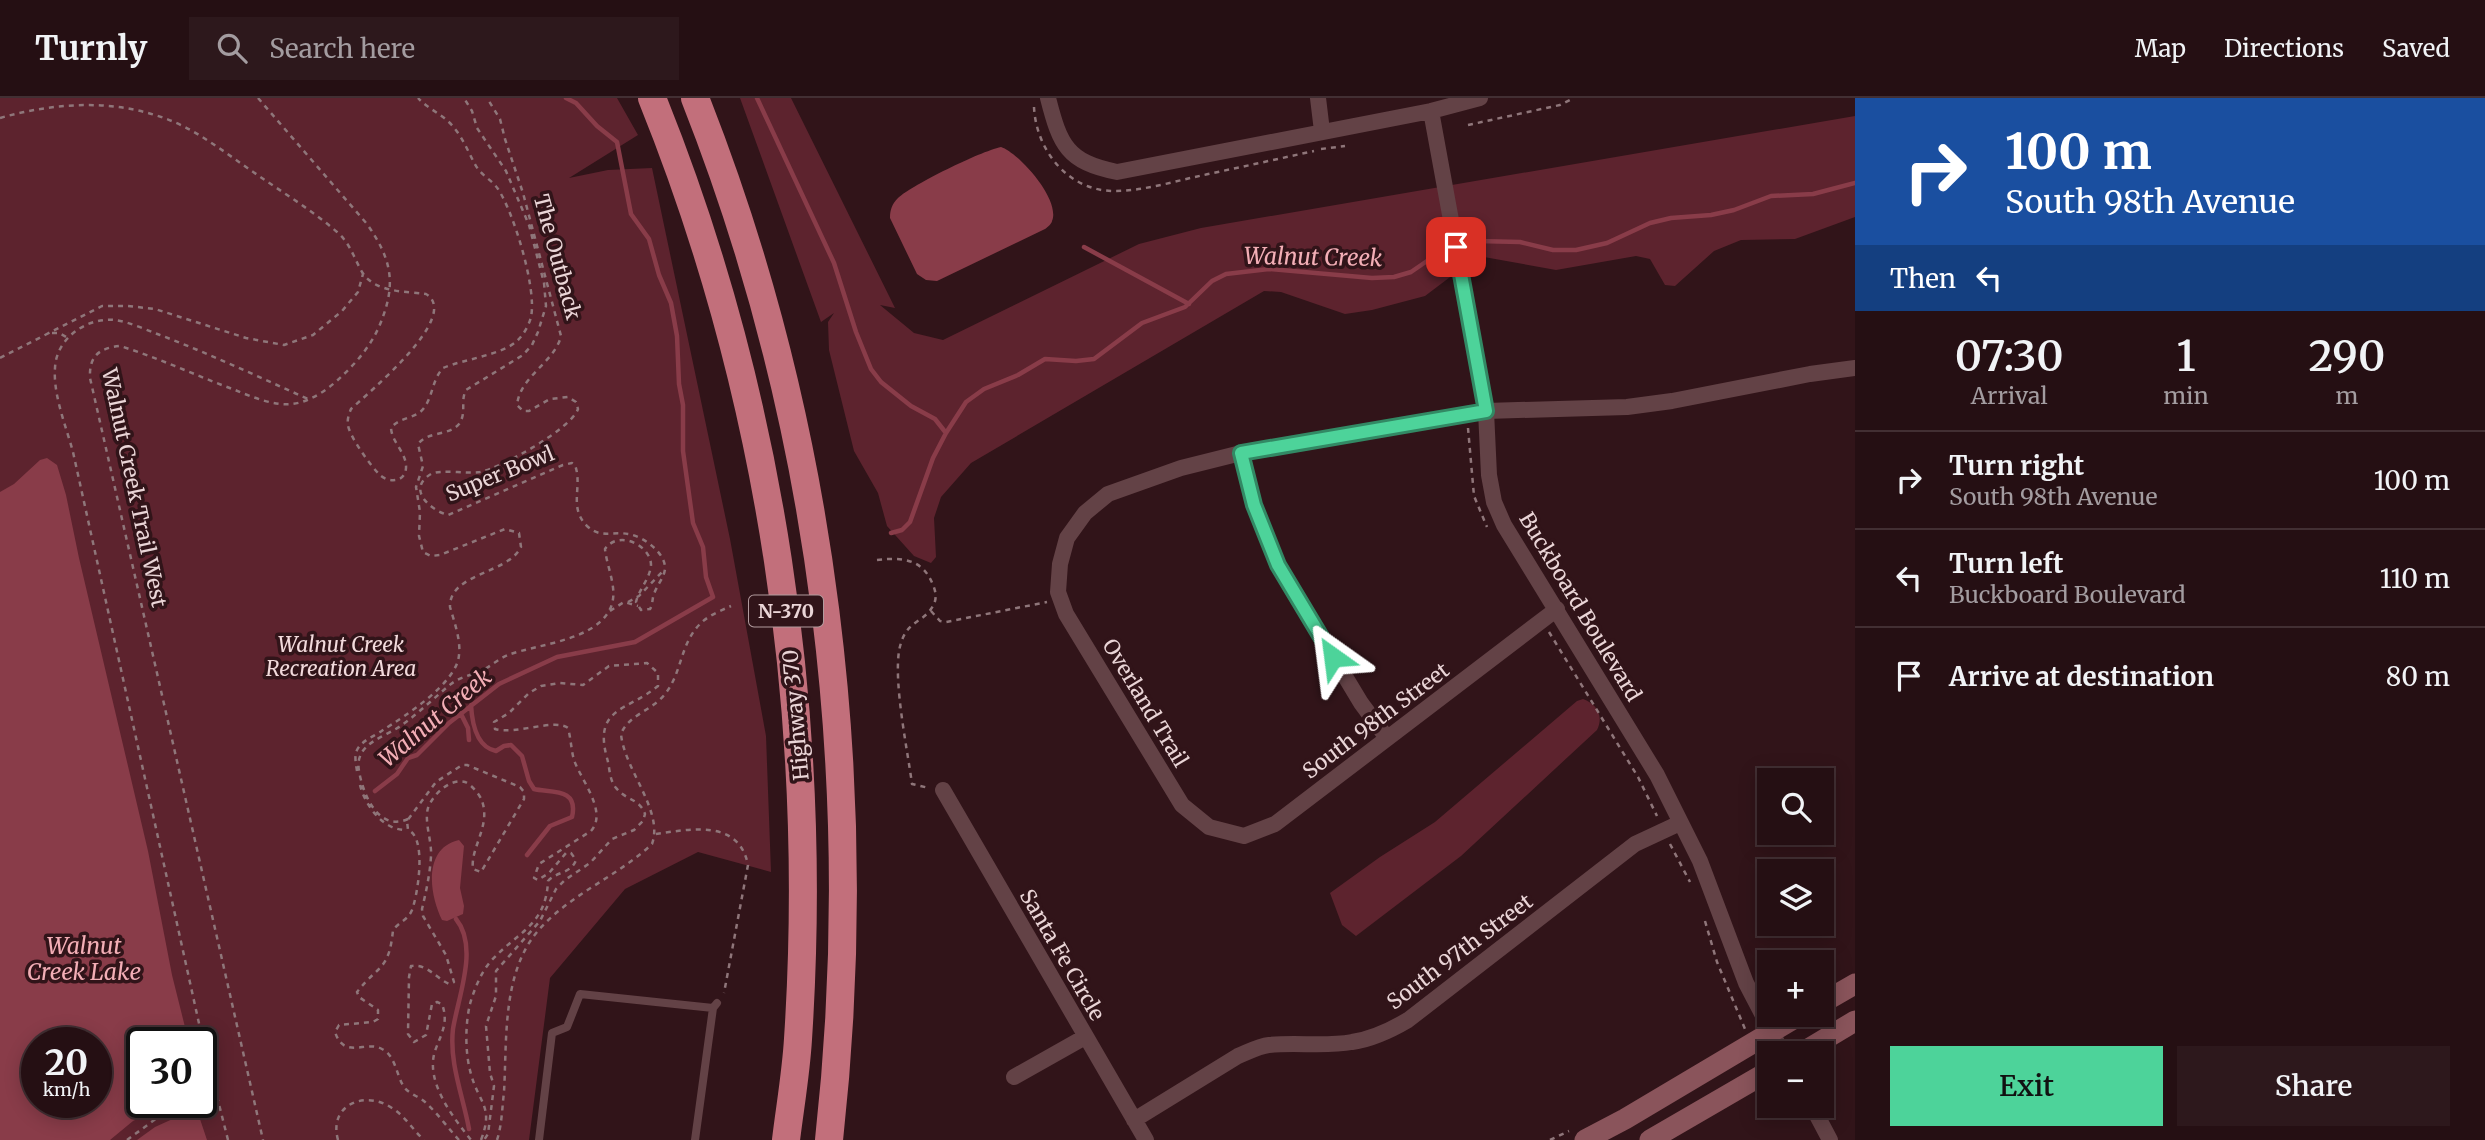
<!DOCTYPE html>
<html lang="en">
<head>
<meta charset="utf-8">
<style>
  body { margin:0; font-family:Merriweather,serif; background:#2d181c; color:#f1f3f6; height:100vh; display:flex; flex-direction:column; font-size:26px; white-space:nowrap }
  * { box-sizing:border-box; margin:0 }
  p { font-size:23px; color:#a39ca0 }
  .icon { flex:none; width:38px; height:38px; fill:none; stroke:currentColor; stroke-width:2; stroke-linecap:round; stroke-linejoin:round }
  .map { position:relative; flex:1; overflow:hidden }
  .side { display:flex; flex-direction:column; background:#250f13; width:630px }
  .side>* { flex:none }
  .banner { background:#1a4fa0; color:#fff; overflow:hidden }
  .fabs { position:absolute; left:1757px; top:670px; display:grid; gap:14px }
  .fabs a { display:grid; place-items:center; width:77px; height:77px; border-radius:0px; background:#250f13; box-shadow:0 4px 18px #0003,0 0 0 2px #422f33; font-size:35px }
  .speed { position:absolute; left:21px; top:929px; display:flex; gap:14px; font-size:35px; font-weight:700; text-align:center }
  .speed>* { display:grid; place-content:center; width:91px; height:91px; border-radius:50%; background:#250f13; box-shadow:0 4px 18px #0003,0 0 0 2px #422f33; line-height:1 }
  .speed small { font-size:18px; font-weight:400 }
  .speed .limit { border:4px solid #111; border-radius:10px; background:#fff; color:#111 }
  .pin { position:absolute; display:grid; place-items:center; width:60px; height:60px; color:#fff; margin:-30px; border-radius:14px; box-shadow:0 4px 10px #0006 }
  .me { position:absolute; width:77px; margin:-38px; rotate:329deg; stroke-linejoin:round; filter:drop-shadow(0 0 5px #0008) }
  .turn { display:flex; align-items:center; gap:24px; height:147px; padding:0 35px; font-size:32px }
  .turn .icon { width:91px; height:91px; stroke-width:2.5 }
  .turn b { display:block; font-size:49px; line-height:60px }
  .then { display:flex; align-items:center; height:66px; padding:0 35px; background:#0003; gap:14px; font-size:26px }
  .eta { display:flex; justify-content:space-evenly; align-items:center; height:119px; text-align:center }
  .eta b { font-size:42px; font-weight:600; line-height:49px }
  .action { display:flex; gap:14px; margin-top:auto; padding:14px 35px }
  .action a { flex:1; height:80px; border-radius:0px; background:#4dd39a; color:#111; font-size:28px; font-weight:600; line-height:80px; text-align:center }
  .action a+a { background:#2d181c; color:#f1f3f6 }
  ul { padding:0; list-style:none }
  li { display:flex; align-items:center; gap:21px; height:98px; padding:0 35px; border-top:2px solid #422f33 }
  li div { flex:1 }
  li b { display:block; font-size:26px }
  li em { font-style:normal }
  header { display:flex; align-items:center; gap:42px; box-sizing:border-box; height:98px; padding:0 35px; background:#250f13; border-bottom:2px solid #422f33 }
  header strong { font-size:33px }
  nav { display:flex; gap:38px; margin-inline-start:auto; font-size:24px }
  .search { width:490px; height:63px; background:#2d181c; display:flex; align-items:center; gap:18px; box-sizing:border-box; padding:0 24px; border-radius:0px; color:#a39ca0; font-size:26px }
  main { display:flex; flex:1; min-height:0 }
  .map>svg:first-child { display:block }
  .green { fill:#5d232e; fill-rule:evenodd }
  .water { fill:#893c49; fill-rule:evenodd }
  .lines { fill:none; stroke-linecap:round; stroke-linejoin:round }
  .stream { stroke:#893c49; stroke-width:4.5 }
  .path { stroke:#8f767a; stroke-width:2.5; stroke-dasharray:5 5; stroke-linecap:butt }
  .lane { stroke:#634246; stroke-width:8 }
  .street { stroke:#634246; stroke-width:16 }
  .secondary { stroke:#8a545b; stroke-width:21 }
  .highway { stroke:#c26f7b; stroke-width:28 }
  .route-casing { stroke:#328964; stroke-width:18 }
  .route { stroke:#4dd39a; stroke-width:12 }
  .labels { text-anchor:middle; stroke-width:7; stroke-linejoin:round; paint-order:stroke }
  .shield { fill:#311419; stroke:#b29b9e; stroke-width:2 }
  .shield-label { font-size:19px; font-weight:bold; fill:#ead5d7 }
  .street-label { font-size:21px; fill:#ead5d7; stroke:#311419 }
  .park-label { font-size:21px; font-style:italic; fill:#f2dadc; stroke:#311419 }
  .water-label { font-size:23px; font-style:italic; fill:#f3aeb6; stroke:#311419 }
</style>
</head>
<body>
<header>
<strong>Turnly</strong>
<div class="search"><svg class="icon" aria-label="search" viewBox="0 0 24 24"><circle cx="10" cy="10" r="6"/><path d="M15 15l6 6"/></svg>Search here</div>
<nav><a>Map</a><a>Directions</a><a>Saved</a></nav>
</header>
<main>
<div class="map">
<svg width="1855" height="1042" viewBox="0 0 1855 1042">
  <rect width="100%" height="100%" fill="#311419"/>
  <path class="green" d="M0,0h617l21,37 -69,43 39,-8 44,-2 78,371 36,197 5,136 -73,-20 -73,37 -75,89 -21,162h-529zM37,945h59v59h-59zM142,945h59v59h-59z
    M740,0h51l104,210 -15,-3 34,28 29,7 196,-96 62,-16 654,-112v101l-60,22 -54,1 -27,11 -39,35 -10,-1 -15,-26 -14,-3 -80,14 -72,-13 -14,5 -45,34 -53,14 -27,4 -64,-22 -17,-1 -293,172 -30,34 -7,21 2,39 -5,6 -17,-7 -27,-30 -9,-33 -24,-42 -25,-101 -1,-28 6,-9 -13,9z
    M1583,601c14,5 21,17 14,31l-136,126 -105,80 -14,-11 -12,-32 50,-36 55,-35 142,-121z"/>
  <path class="water" d="M1001,49c18,6 60,53 51,74 0,2 -5,7 -7,8l-108,52 -11,-1 -9,-6 -27,-56c0,-8 2,-14 8,-20 16,-14 81,-46 103,-51z
    M47,360l10,7 9,30 13,63 69,293 24,124 17,68h-47v59l27,1 -36,18 -23,19h-110v-648l14,-8 26,-24zM96,945v59h-59v-59z
    M459,742l5,6 -4,42 4,18 -1,8 -16,7 -5,-1c-13,-26 -19,-72 17,-80z
    M188,1014l11,4 8,24h-70l18,-13z"/>
  <g class="lines">
    <path class="stream" d="M757,0l77,165 22,69 15,37 10,13 30,24 24,13 11,14
      M1477,143l43,1 33,8h23l31,-7 43,-20 21,-5 40,-3 23,-5 37,-14 42,-2 42,-11
      M1084,149l105,57
      M891,435l11,-3 8,-8 23,-64 13,-25 20,-31 18,-13 34,-14 27,-16 31,2 18,-2 48,-36 43,-16 27,-26 14,-7 43,-5 103,9 22,-1 17,-5 16,-11
      M471,607c1,18 5,42 25,46l8,-5 7,-1 11,11 7,25 5,8c16,4 45,-2 38,28l-22,9 -23,29
      M461,616l7,14 1,12
      M375,693l22,-17 11,-16 9,-3 32,-32 50,-39 58,-27 78,-15 78,-45 -7,-20 -3,-30 -10,-24 -10,-72v-46l-4,-21 -2,-48 -6,-33 -12,-28 -10,-36 -18,-25 -14,-72 -20,-16 -21,-23 -10,-5
      M456,821c23,28 2,78 -3,110 -4,34 10,67 16,100"/>
    <path class="path" d="M258,0l109,126c26,37 30,62 11,105 -8,17 -21,33 -35,46 -13,13 -32,27 -51,29 -18,2 -40,-7 -57,-14 -38,-14 -76,-32 -115,-44 -21,2 -31,10 -30,32l173,762
      M1034,9c2,43 34,84 80,84 30,0 61,-10 90,-16 37,-8 74,-16 110,-24
      M0,20c60,-17 125,-20 183,8 27,14 51,33 76,50 26,18 54,35 78,56 13,11 17,26 25,40 13,21 43,19 64,22 36,22 -58,99 -75,115 -2,5 -4,10 -3,16 1,11 24,43 33,51 9,7 24,6 25,-8 1,-15 -14,-25 -15,-40 8,-11 25,-9 33,-20 9,-12 8,-28 19,-40 21,-9 60,-13 75,-28 6,-6 11,-15 13,-23 6,-28 -17,-104 -33,-128 -6,-9 -17,-14 -22,-23 -7,-12 -12,-26 -21,-37 -10,-14 -26,-19 -37,-31
      M1468,27l92,-20 14,-7
      M1321,51l24,-3
      M52,235h7l9,5
      M45,237l57,-29h26l27,3 91,29 38,7 29,-10 29,-24 16,-19 5,-18
      M0,260l45,-23
      M1468,330l6,68 13,31
      M877,462c26,-3 46,-1 56,25 3,7 4,14 0,21 -11,19 -28,13 -34,45 -5,35 8,96 13,133l17,4
      M628,504l11,-6 23,-24
      M610,513l14,-9 14,4
      M931,513l9,10 6,1 101,-20
      M1549,534l89,145 19,39
      M357,673c-1,-7 -3,-15 0,-21 5,-10 18,-14 26,-20 22,-14 74,-47 76,-75 2,-15 -5,-34 -9,-48 -1,-34 58,-33 71,-60l-2,-14 -14,-4 -65,26 -9,1 -8,-4 -4,-16 1,-24 -4,-25 7,-21 -5,-22c10,-13 31,-8 41,-20 8,-11 1,-23 7,-34l57,-35 9,-10 6,-13 8,-26 -2,-23 -15,-58 -23,-54 -29,-43 -5,-17 -8,-13
      M360,687c5,20 23,46 47,45
      M408,721c-30,13 -45,-25 -49,-48 -5,-28 25,-33 43,-46 18,-13 33,-28 49,-41 9,-7 20,-9 30,-13 9,-4 17,-12 27,-16 30,-11 84,-14 101,-44 11,-19 -2,-42 -4,-62 14,-20 46,-3 46,16 -1,14 -12,24 -15,37l5,8 9,-1c3,-5 2,-10 4,-15 3,-9 10,-16 11,-25 1,-16 -22,-33 -37,-35 -15,-3 -27,5 -41,-8 -19,-19 -4,-39 -12,-61l-3,-2 -9,2 -115,50c-18,-5 -42,-26 -17,-41 10,-5 36,0 49,-2 21,-4 91,-43 98,-63l-2,-7 -8,-5 -18,2 -21,12h-6l-6,-6c3,-29 38,-43 44,-69l-38,-143 -18,-54 -5,-20 -13,-21
      M656,736c35,-5 83,-15 92,31l-24,128
      M1670,746l20,38
      M1705,823l12,41 28,67
      M201,1003l16,-5
      M127,1042l30,-22 37,-16
      M228,1042l-26,-103 -129,-585c-7,-26 -20,-57 -18,-84 1,-29 31,-51 60,-48 15,2 31,10 45,15 50,19 99,42 148,64
      M338,1042c-10,-36 28,-50 54,-32 13,8 21,22 32,32
      M459,1042c-11,-12 -21,-26 -33,-37 -7,-7 -16,-8 -22,-16 -8,-12 -8,-31 -22,-38 -16,-9 -38,11 -47,-17l4,-7 34,-3 5,-3v-9l-19,-13 -2,-5c22,-28 32,-21 36,-62 6,-8 15,-10 19,-20 6,-16 15,-73 -4,-80l-1,-9 29,-39 26,-17h5l53,22 4,5v7l-43,73 -8,-3c-3,-21 18,-43 9,-68 -2,-6 -11,-17 -17,-19 -15,-4 -32,12 -37,26 -4,14 4,33 3,48 -1,18 -5,36 -9,53l1,7 23,39 8,27 -5,2c-13,-6 -23,-21 -38,-18l-2,11 -1,57 6,8 12,-7 6,-31 5,-2 5,2c7,19 -1,30 -7,47 -10,31 18,66 36,89
      M481,1042c13,-34 -2,-36 -10,-66 -6,-20 -6,-49 -1,-70 4,-14 11,-32 21,-43 26,-29 55,-35 57,-80 9,-10 23,-7 28,-21l-5,-7h-5l-17,20 -11,7 -4,-2 5,-14 52,-33c17,-19 -10,-51 -17,-71 -3,-11 -3,-21 -6,-32 -13,-10 -52,7 -73,1l-1,-7 15,-9 20,-20 12,-7 19,-3 23,2 26,-19 38,-3 11,10v13c-30,25 -65,21 -51,72 3,10 2,23 10,31 9,11 23,10 28,25l-2,7 -9,9 -22,9 -22,24 -25,17 -9,9 -16,32 -44,50v25l-10,30 4,47 4,13 -6,48 -4,6
      M497,1042c5,-15 5,-32 7,-48 3,-52 -2,-118 33,-160 31,-37 80,-55 115,-88 12,-33 -28,-75 -31,-110 7,-19 32,-24 44,-40 17,-21 15,-49 34,-69 8,-9 21,-14 32,-19
      M1550,1042l19,-9"/>
    <path class="lane" d="M539,1042l13,-107 15,-6 13,-33 133,14
      M695,1042l18,-132 4,-5"/>
    <path class="street" d="M1048,0c12,47 19,64 69,74l314,-61 49,-13
      M1318,0l4,33
      M1431,13l55,300 3,64 5,27 10,23 153,250 43,86 46,122 37,71
      M1241,355l13,52 24,60 83,138 26,35
      M1557,511l-282,215 -31,12 -35,-9 -27,-22 -116,-191 -8,-22 2,-28 7,-26 18,-25 23,-19 73,-26 60,-15 245,-42 141,-4 45,-6 138,-27 45,-6
      M943,692l203,350
      M1014,979l71,-40
      M1812,1008l18,34
      M1134,1022l104,-64c10,-4 21,-10 31,-11 28,-3 56,2 83,-3 21,-3 39,-12 56,-22l227,-176 45,-21"/>
    <path class="secondary" d="M1822,905l33,-19
      M1800,956l55,-33
      M1585,1042l40,-21 175,-104
      M1650,1042l119,-69"/>
    <path class="highway" d="M652,0c120,297 167,622 146,941 -2,34 -8,68 -12,101
      M695,0c130,329 173,692 134,1042"/>
  </g>
  <g class="lines">
    <defs>
      <path id="route" d="M1333,559l-55,-92 -24,-60 -13,-52 245,-42 -30,-164"/>
    </defs>
    <use href="#route" class="route-casing"/>
    <use href="#route" class="route"/>
  </g>
  <g class="labels">
    <rect class="shield" x="749" y="497.5" width="74" height="31" rx="5"/>
    <g class="shield-label">
      <text x="786" y="520">N-370</text>
    </g>
    <g class="street-label">
      <text transform="translate(557 159) rotate(75)" y="7">The Outback</text>
      <text transform="translate(500 376) rotate(-22)" y="7">Super Bowl</text>
      <text transform="translate(134 390) rotate(78)" y="7">Walnut Creek Trail West</text>
      <text transform="translate(1580 509) rotate(59)" y="7">Buckboard Boulevard</text>
      <text transform="translate(1145 605) rotate(59)" y="7">Overland Trail</text>
      <text transform="translate(796 617) rotate(-95)" y="7">Highway 370</text>
      <text transform="translate(1376 623) rotate(-37)" y="7">South 98th Street</text>
      <text transform="translate(1460 854) rotate(-37)" y="7">South 97th Street</text>
      <text transform="translate(1062 857) rotate(60)" y="7">Santa Fe Circle</text>
    </g>
    <g class="park-label">
      <text x="341" y="554">Walnut Creek<tspan x="341" dy="24">Recreation Area</tspan></text>
    </g>
    <g class="water-label">
      <text transform="translate(1313 159) rotate(1)" y="8">Walnut Creek</text>
      <text transform="translate(435 620) rotate(-40)" y="8">Walnut Creek</text>
      <text x="84" y="856">Walnut<tspan x="84" dy="26">Creek Lake</tspan></text>
    </g>
  </g>
</svg>
<div class="fabs">
<a><svg class="icon" aria-label="search" viewBox="0 0 24 24"><circle cx="10" cy="10" r="6"/><path d="M15 15l6 6"/></svg></a>
<a><svg class="icon" aria-label="layers" viewBox="0 0 24 24"><path d="M12 4l9 5-9 5-9-5zM3 14l9 5 9-5"/></svg></a>
<a>+</a>
<a>−</a>
</div>
<div class="speed"><div>20<small>km/h</small></div><div class="limit">30</div></div>
<div class="pin" style="left:1456px;top:149px;background:#d93025"><svg class="icon" aria-label="arrive" viewBox="0 0 24 24"><path d="M6 21V4h12l-3 4 3 4H6"/></svg></div>
<svg class="me" style="left:1333px;top:559px" viewBox="-20 -20 40 40"><path d="M0-17L14 15 0 8-14 15z" fill="#4dd39a" stroke="#fff" stroke-width="4"/></svg>
</div>
<section class="side">
<div class="banner">
<div class="turn"><svg class="icon" aria-label="right" viewBox="0 0 24 24"><path d="M7 20v-9h11M14 6l5 5-5 5"/></svg><div><b>100 m</b>South 98th Avenue</div></div>
<div class="then">Then<svg class="icon" aria-label="left" viewBox="0 0 24 24"><path d="M17 20v-9H6M10 6l-5 5 5 5"/></svg></div>
</div>
<div class="eta">
<div><b>07:30</b><p>Arrival</p></div>
<div><b>1</b><p>min</p></div>
<div><b>290</b><p>m</p></div>
</div>
<ul>
<li><svg class="icon" aria-label="right" viewBox="0 0 24 24"><path d="M7 20v-9h11M14 6l5 5-5 5"/></svg><div><b>Turn right</b><p>South 98th Avenue</p></div><em>100 m</em></li>
<li><svg class="icon" aria-label="left" viewBox="0 0 24 24"><path d="M17 20v-9H6M10 6l-5 5 5 5"/></svg><div><b>Turn left</b><p>Buckboard Boulevard</p></div><em>110 m</em></li>
<li><svg class="icon" aria-label="arrive" viewBox="0 0 24 24"><path d="M6 21V4h12l-3 4 3 4H6"/></svg><div><b>Arrive at destination</b></div><em>80 m</em></li>
</ul>
<div class="action"><a>Exit</a><a>Share</a></div>
</section>
</main>
</body>
</html>
